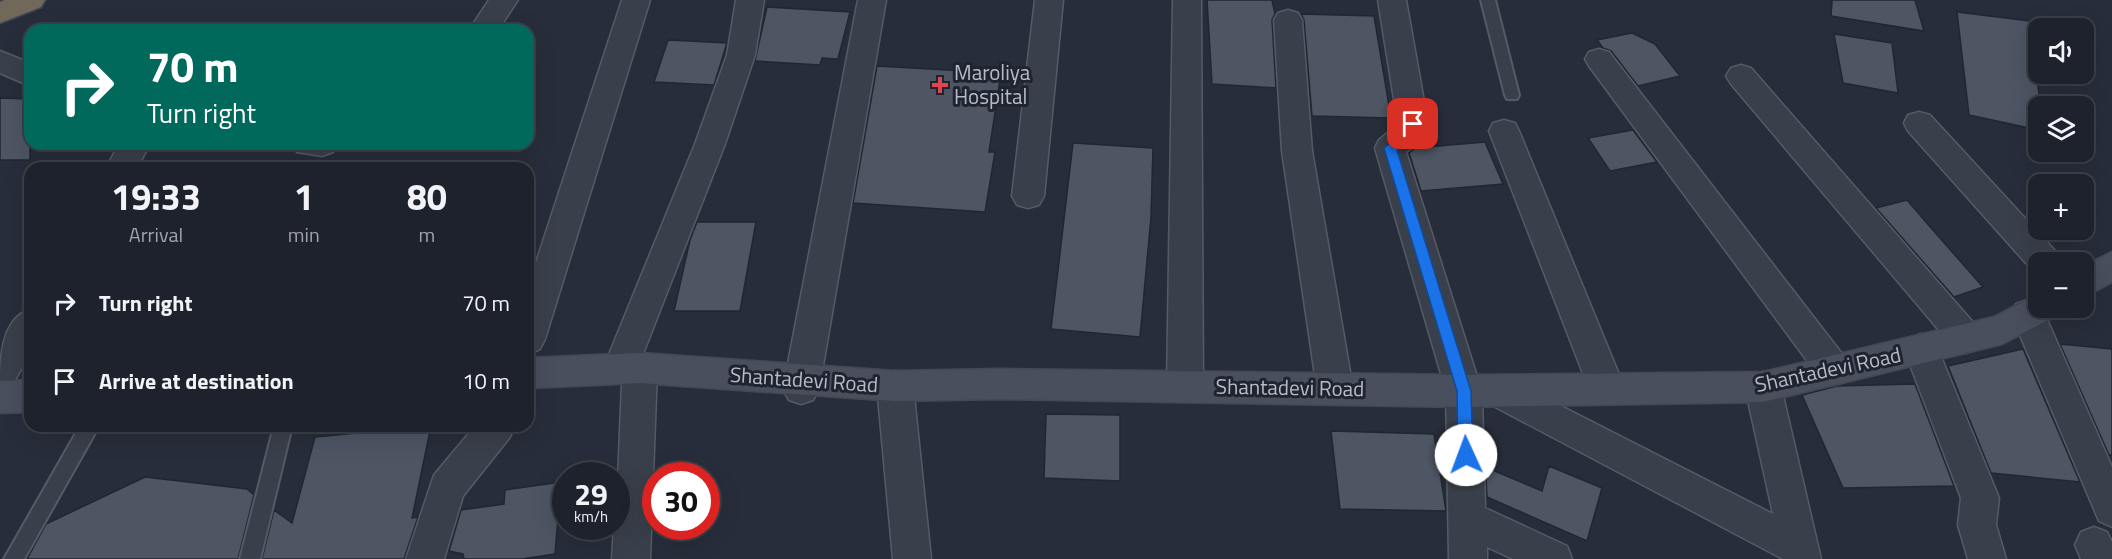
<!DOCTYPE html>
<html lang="en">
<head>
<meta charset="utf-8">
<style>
  body { margin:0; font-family:"Titillium Web",sans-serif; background:#252a34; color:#f1f3f6; height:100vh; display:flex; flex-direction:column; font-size:22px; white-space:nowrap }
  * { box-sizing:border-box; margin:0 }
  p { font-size:20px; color:#a0a4a9 }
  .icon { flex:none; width:33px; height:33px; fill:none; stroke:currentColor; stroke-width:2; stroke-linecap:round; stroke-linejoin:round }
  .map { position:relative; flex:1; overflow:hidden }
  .side { position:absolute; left:24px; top:162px; width:510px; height:270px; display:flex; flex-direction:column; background:#1d222c; border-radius:18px; box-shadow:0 6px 24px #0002,0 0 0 2px #3b3f48 }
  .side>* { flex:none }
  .guide { position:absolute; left:24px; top:24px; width:510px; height:126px; border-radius:18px; box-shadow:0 6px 24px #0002,0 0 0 2px #3b3f48; background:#00695c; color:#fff; overflow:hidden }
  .fabs { position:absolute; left:2028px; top:18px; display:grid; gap:12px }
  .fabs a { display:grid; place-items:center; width:66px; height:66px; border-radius:12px; background:#1d222c; box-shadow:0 6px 24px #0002,0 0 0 2px #3b3f48; font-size:30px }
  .speed { position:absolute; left:552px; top:462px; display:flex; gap:12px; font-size:30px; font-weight:700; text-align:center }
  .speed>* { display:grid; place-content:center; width:78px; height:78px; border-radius:50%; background:#1d222c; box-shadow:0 6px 24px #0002,0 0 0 2px #3b3f48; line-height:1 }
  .speed small { font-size:15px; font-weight:400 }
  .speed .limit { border:9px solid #d22; background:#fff; color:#111 }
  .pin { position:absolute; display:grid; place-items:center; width:51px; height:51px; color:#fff; margin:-26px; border-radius:12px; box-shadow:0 3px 9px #0006 }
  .me { position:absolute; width:66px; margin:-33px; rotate:358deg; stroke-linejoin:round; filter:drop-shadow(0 0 4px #0008) }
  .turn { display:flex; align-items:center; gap:21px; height:126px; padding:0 24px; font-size:27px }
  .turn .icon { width:78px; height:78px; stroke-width:2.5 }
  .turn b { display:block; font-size:42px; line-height:51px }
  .eta { display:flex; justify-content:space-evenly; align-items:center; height:102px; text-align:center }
  .eta b { font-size:36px; font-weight:700; line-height:42px }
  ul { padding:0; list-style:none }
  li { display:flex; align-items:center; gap:18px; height:78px; padding:0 24px }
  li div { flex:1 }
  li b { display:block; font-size:22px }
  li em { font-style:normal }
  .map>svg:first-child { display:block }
  .building { fill:#4e5563; stroke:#212732; stroke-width:1.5 }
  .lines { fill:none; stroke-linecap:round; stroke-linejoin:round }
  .lane-casing { stroke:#555b66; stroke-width:4 }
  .street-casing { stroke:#555b66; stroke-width:3 }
  .secondary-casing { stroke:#434954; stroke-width:3 }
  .highway-casing { stroke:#424853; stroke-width:3 }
  .lane { fill:#3a404b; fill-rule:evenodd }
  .street { fill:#3a404b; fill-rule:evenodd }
  .secondary { fill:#494f5d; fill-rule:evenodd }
  .highway { fill:#706959; fill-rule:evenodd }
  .route { fill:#1a73e8; stroke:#114b97; stroke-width:1.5 }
  .health-dot { fill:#e0444e; stroke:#1f2530; stroke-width:2 }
  .labels { text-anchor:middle; stroke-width:6; stroke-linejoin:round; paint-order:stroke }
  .poi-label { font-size:21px; fill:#b6bbc6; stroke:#1f2530; text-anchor:start }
  .street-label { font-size:21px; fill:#b6bbc6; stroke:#1f2530 }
</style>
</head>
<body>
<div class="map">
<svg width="2112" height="559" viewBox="0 0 2112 559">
  <rect width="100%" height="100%" fill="#272d3a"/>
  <path class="building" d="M1207,0h65l3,14 -3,6 4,68 -64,-4z
    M1832,0h83l9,31 -93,-15z
    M767,7l83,5 -12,47 -16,-1 -2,7 -65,-4z
    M1957,12l81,10v28l-6,-1 9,57h-3v24l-69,-15z
    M1301,14l73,2 17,102 -79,-2 -8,-96z
    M1632,33l23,11 25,32 -42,10 -27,-35 -8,-3 -6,-8z
    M1834,34l58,9 6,50 -55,-10z
    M668,40l59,3 -13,42 -60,-3z
    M877,66l124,7 -12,79h6l-10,60 -132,-9z
    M0,98l30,1v61h-30z
    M1633,130l24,32 -47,9 -22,-33z
    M1485,142l18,42 -82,7 -12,-38 6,-5z
    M1073,143l80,5 -2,69 -11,120 -89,-8z
    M1907,200l25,29 51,58 -29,10 -78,-89z
    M697,222h59l-16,89h-66l16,-71z
    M2060,344l52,5v106h-3z
    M2023,349l57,133 -89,-9 -43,-107z
    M1915,384l39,102 -111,2 -41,-93 35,-9z
    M1046,414l74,1v66l-76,-3z
    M431,426l-19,92 6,-1 -14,42h-142l12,-49 18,13 23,-86z
    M1331,431l103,3 12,77 -106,-2z
    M1549,466l53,22 -15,53 -100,-44 -1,-17 4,-11 52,22z
    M145,477l102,12 7,6 -16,64h-211l19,-35z
    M561,482l-6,72 -33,5h-58l-1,-5 -14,-3 12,-41 43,-6 1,-14z"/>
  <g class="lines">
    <defs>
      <path id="lane" d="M1481,0h14l24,95 -2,4h-10l-2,-4z
        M80,426h19l-75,133h-20z
        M274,426h18l-32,133h-20z"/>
      <path id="street" d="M489,0h29l-20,30h-29z
        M622,0h28l-105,339 -5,10 -12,5v-67z
        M736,0h28l-9,55 -30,89 -82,210 9,3 5,11 -7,191h-38l2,-33h2l6,-143 -14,-3 -5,-11 92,-225 32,-89z
        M858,0h28l-67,389 -6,11 -12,4 -12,-4 -6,-11z
        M1035,0h28l-19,196 -5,9 -11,3 -11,-3 -5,-9z
        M1173,0h28l2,387 -6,11 -12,4 -12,-4 -6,-11z
        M1378,0h28l22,124 -8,18 -14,10 74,234 4,-7 12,-4 12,4 265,135 -28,-127 6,-11 12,-4 12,4 6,11 40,172h-38l-299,-158 -2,-4 3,111 82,38 5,13h-59l-26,-12v12h-38l-3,-168 -71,-243 4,-8 19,-16z
        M1288,10l10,3 4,7 10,131 41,238 -6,11 -12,4 -12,-4 -6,-11 -35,-238 -8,-131 4,-7z
        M1599,49l10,3 237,307 5,11 -5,11 -12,4 -12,-4 -233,-315 -4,-7 4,-7z
        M0,51l30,12v23l-30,-13z
        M1741,65l10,3 227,260 5,10 -5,10 -12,5 -12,-5 -223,-264 -5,-8 5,-8z
        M1919,112l11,3 127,138 4,9h-23v11l-5,-2 -125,-140 -4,-8 4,-8z
        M1504,120l11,3 4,8 106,258 -6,11 -12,4 -12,-4 -6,-11 -100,-258 4,-8z
        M119,144h31l-13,24h-31z
        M293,144h44l-4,8 -11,4 -25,-4z
        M2028,300l14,8 70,159v60l-13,-6 -88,-207 5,-10z
        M30,309v45l-18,31 -12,4c0,-29 0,-69 30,-80z
        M1921,334l12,5 5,10 61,149 -3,27 10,34h-38l-10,-34 3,-27 -57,-149 5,-10z
        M895,371l12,4 6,11 18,173h-38l-16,-173 6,-11z
        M475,426h40l-5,11 -47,59 -19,63h-38l28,-84z
        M2094,527l13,5 5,10v17h-31l-6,-14 6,-13z"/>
      <path id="secondary" d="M2112,252v30l-28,15v-31z
        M2038,294v14h19l-5,10 -50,26 -239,58 -299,5 -465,-8 -104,2 -255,-18 -112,5v-30l112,-5 255,18 104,-2 465,6 299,-3 231,-55z
        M30,380v32l-30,1v-32z"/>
      <path id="highway" d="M5,0h40l-4,7 -41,16v-21z"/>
    </defs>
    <use href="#lane" class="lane-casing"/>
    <use href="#street" class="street-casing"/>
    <use href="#secondary" class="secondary-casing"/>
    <use href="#highway" class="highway-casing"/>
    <use href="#lane" class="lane"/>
    <use href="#street" class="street"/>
    <use href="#secondary" class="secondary"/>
    <use href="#highway" class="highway"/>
  </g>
  <path class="route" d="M1413,119l6,5 -5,14 -17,12 74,241 2,64 -7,7 -8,-7 -1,-64 -73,-243 20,-16 4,-12z"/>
  <path class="health-dot" d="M937 76h6v6h6v6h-6v6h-6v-6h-6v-6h6z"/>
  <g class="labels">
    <g class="poi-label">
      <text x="954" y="80">Maroliya<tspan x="954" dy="24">Hospital</tspan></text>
    </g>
    <g class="street-label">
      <text transform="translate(1828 370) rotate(-12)" y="7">Shantadevi Road</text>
      <text transform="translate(804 380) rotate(4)" y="7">Shantadevi Road</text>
      <text transform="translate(1290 388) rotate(1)" y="7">Shantadevi Road</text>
    </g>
  </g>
</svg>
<div class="fabs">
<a><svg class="icon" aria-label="sound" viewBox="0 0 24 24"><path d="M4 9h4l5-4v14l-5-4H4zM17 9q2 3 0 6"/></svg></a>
<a><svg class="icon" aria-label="layers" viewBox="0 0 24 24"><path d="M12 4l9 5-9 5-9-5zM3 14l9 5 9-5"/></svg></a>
<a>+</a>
<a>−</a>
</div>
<div class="speed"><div>29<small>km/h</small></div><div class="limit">30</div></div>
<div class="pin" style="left:1413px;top:124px;background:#d93025"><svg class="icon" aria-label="arrive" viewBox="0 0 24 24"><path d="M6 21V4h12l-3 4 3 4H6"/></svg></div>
<svg class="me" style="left:1466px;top:455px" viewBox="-20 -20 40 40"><circle r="19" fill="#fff"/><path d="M0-13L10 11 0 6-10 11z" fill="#1a73e8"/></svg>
<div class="guide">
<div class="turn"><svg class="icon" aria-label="right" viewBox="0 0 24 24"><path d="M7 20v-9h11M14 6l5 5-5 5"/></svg><div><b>70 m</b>Turn right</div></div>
</div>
<section class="side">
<div class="eta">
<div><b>19:33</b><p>Arrival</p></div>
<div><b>1</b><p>min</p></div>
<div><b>80</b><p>m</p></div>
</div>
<ul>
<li><svg class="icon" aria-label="right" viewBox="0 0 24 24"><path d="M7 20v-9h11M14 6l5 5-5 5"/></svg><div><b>Turn right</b></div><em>70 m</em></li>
<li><svg class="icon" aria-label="arrive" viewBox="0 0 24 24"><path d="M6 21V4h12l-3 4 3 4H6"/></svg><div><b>Arrive at destination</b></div><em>10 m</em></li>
</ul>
</section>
</div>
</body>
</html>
